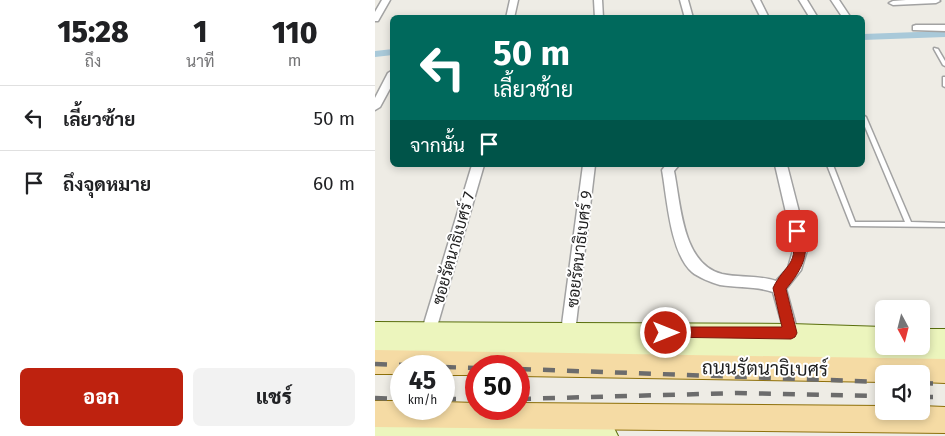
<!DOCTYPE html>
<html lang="th">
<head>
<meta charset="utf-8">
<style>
  body { margin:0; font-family:"Fira Sans",Sarabun,sans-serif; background:#f2f2f2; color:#202124; height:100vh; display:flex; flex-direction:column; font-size:19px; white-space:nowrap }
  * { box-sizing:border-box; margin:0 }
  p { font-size:16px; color:#757577 }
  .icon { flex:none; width:28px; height:28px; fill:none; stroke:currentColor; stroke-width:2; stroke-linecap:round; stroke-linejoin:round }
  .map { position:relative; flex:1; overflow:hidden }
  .details { display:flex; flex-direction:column; background:#fff; width:375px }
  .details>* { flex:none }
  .banner { position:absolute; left:15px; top:15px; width:475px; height:152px; border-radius:8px; box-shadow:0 2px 8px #0003; background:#00695c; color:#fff; overflow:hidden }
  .needle { width:32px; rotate:173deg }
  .fabs { position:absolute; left:500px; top:300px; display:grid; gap:10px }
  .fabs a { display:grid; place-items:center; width:55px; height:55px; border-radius:8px; background:#fff; box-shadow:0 2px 8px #0003; font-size:25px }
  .speed { position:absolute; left:15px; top:355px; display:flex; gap:10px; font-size:25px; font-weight:700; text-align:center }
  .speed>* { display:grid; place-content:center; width:65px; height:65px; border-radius:50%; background:#fff; box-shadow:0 2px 8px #0003; line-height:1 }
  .speed small { font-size:12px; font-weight:400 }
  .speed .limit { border:8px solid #d22; background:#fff; color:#111 }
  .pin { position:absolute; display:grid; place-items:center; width:42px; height:42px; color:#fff; margin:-21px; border-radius:10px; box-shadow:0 2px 8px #0006 }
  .me { position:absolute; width:55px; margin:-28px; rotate:90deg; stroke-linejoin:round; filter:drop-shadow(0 0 4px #0008) }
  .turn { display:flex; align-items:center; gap:18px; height:105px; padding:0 20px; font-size:22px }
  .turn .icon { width:65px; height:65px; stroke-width:2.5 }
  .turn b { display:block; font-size:35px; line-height:42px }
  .then { display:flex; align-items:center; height:48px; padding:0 20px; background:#0003; gap:10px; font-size:19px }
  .eta { display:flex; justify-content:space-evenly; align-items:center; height:85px; text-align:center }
  .eta b { font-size:30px; font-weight:800; line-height:35px }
  .action { display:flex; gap:10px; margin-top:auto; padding:10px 20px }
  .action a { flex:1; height:58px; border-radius:8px; background:#be220f; color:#fff; font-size:20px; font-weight:800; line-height:58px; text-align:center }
  .action a+a { background:#f2f2f2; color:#202124 }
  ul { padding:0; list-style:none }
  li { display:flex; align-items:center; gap:15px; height:65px; padding:0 20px; border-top:1px solid #e0e0e0 }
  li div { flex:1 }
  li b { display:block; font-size:19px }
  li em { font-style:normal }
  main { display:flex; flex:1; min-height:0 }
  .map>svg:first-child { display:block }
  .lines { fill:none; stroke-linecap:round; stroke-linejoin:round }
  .canal { fill:#a9c9d9; fill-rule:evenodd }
  .lane-casing { stroke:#a2a2a2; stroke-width:3 }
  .street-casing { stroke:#a2a2a2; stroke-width:3 }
  .secondary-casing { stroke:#596e0d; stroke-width:2 }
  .primary-casing { stroke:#8e700b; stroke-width:2 }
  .lane { fill:#fff; fill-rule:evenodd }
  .street { fill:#fff; fill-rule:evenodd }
  .secondary { fill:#ecf5bd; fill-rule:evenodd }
  .primary { fill:#f5dba4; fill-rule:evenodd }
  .rail { stroke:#6c6c6c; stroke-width:4.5; stroke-dasharray:12 12; stroke-linecap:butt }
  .route { fill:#be220f; stroke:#7c160a }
  .labels { text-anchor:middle; stroke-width:4; stroke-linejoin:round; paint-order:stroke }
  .street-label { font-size:16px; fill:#1e1e1e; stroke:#fff }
  .near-street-label { font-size:19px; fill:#1e1e1e; stroke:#fff }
</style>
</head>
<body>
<main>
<section class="details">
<div class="eta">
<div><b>15:28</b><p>ถึง</p></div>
<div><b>1</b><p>นาที</p></div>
<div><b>110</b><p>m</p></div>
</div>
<ul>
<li><svg class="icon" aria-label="left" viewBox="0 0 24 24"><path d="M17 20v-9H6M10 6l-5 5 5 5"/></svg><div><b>เลี้ยวซ้าย</b></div><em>50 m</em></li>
<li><svg class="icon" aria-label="arrive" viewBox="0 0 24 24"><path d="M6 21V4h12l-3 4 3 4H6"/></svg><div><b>ถึงจุดหมาย</b></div><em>60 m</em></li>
</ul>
<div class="action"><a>ออก</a><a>แชร์</a></div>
</section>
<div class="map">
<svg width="570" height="436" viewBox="0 0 570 436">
  <rect width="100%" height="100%" fill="#eeece5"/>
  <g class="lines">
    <path class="canal" d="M570,31v6l-82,3v-6z
      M18,49v6l-18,2v-6z"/>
    <defs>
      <path id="lane" d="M559,48l4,1 7,12v5l-2,-1 -9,-16z
        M568,77h2v10l-2,-1z
        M488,115l3,2 45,105 34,1v4l-94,-1 -24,-61h6l22,57h50l-42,-100z"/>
      <path id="street" d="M7,0h8l-12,21h-3v-9z
        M135,0h8l-4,18h-8z
        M219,0h8l1,18h-8z
        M305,0h8l5,18h-8z
        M377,0h8l9,18h-8z
        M424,0h8l11,18h-8z
        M456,0h8l12,18h-8z
        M531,0h33l1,1 -4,2 -43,2 -4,-2 4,-2z
        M541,25h29v6l-32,-1v-4z
        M18,70v13l-13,24 -5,3v-12l13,-25z
        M97,165h12l-48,165 -2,5 -5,2 -5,-2 -2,-5z
        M208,165h12l-20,167 -2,5 -5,2 -5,-2 -2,-5z
        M291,165h13l-5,6c7,34 8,93 48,103 18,4 36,1 54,7l12,-13 6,-21 -19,-82h12l21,82 -7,23 -15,19 12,44 -2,5 -5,2 -5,-2 -13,-46c-17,-6 -35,-4 -53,-7 -8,-2 -22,-8 -28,-13 -22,-19 -25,-75 -30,-102z"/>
      <path id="secondary" d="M0,322l416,2 93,3v19h37v-17h24v36l-570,-11z
        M0,421l231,3 8,4 4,8h-243z"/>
      <path id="primary" d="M0,350l570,9v24l-24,-1v-8h-37v8l-365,-6v-10h-43v9h-32v-9h-43v8h-26z
        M0,401h26v8h43v-7l32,1v6h43v-6l365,3v5h37v-5l24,1v26l-570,-6z"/>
    </defs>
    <use href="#lane" class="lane-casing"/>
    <use href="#street" class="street-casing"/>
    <use href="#secondary" class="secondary-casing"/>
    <use href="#primary" class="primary-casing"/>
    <use href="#lane" class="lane"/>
    <use href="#street" class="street"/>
    <use href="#secondary" class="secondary"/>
    <use href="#primary" class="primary"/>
    <path class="rail" d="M0,364l55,2
      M69,367l32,1
      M144,369l365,13
      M546,383l24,1
      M546,397h24
      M0,398l26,1
      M69,399h32
      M144,399l218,-6 147,3"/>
  </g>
  <path class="route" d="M422,227c5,1 6,3 7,8 6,22 -5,38 -18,54l11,44 -2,4 -4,2 -130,-2 -2,-4 2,-4 5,-2h116l-9,-39c12,-25 27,-22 18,-57z"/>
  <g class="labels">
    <g class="street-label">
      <text transform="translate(78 248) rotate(-74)" y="6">ซอยรัตนาธิเบศร์ 7</text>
      <text transform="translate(204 249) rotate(-83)" y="6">ซอยรัตนาธิเบศร์ 9</text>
    </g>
    <g class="near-street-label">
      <text transform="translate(390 368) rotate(1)" y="7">ถนนรัตนาธิเบศร์</text>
    </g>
  </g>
</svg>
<div class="fabs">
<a><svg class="needle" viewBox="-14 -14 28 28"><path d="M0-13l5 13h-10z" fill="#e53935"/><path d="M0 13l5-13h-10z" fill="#757577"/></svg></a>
<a><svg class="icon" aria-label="sound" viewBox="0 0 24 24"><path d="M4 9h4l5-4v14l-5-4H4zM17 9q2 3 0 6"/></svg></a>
</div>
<div class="speed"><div>45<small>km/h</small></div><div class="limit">50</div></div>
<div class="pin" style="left:422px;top:231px;background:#d93025"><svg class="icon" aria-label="arrive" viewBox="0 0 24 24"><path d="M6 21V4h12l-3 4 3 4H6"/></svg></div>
<svg class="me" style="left:291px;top:333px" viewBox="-20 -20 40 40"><circle r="17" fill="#be220f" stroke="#fff" stroke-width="3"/><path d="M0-11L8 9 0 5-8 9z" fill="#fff"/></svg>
<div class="banner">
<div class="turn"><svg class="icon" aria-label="left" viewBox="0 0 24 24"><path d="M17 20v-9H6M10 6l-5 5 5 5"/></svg><div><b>50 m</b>เลี้ยวซ้าย</div></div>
<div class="then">จากนั้น<svg class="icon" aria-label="arrive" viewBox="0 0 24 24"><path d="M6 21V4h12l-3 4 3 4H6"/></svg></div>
</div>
</div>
</main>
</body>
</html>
